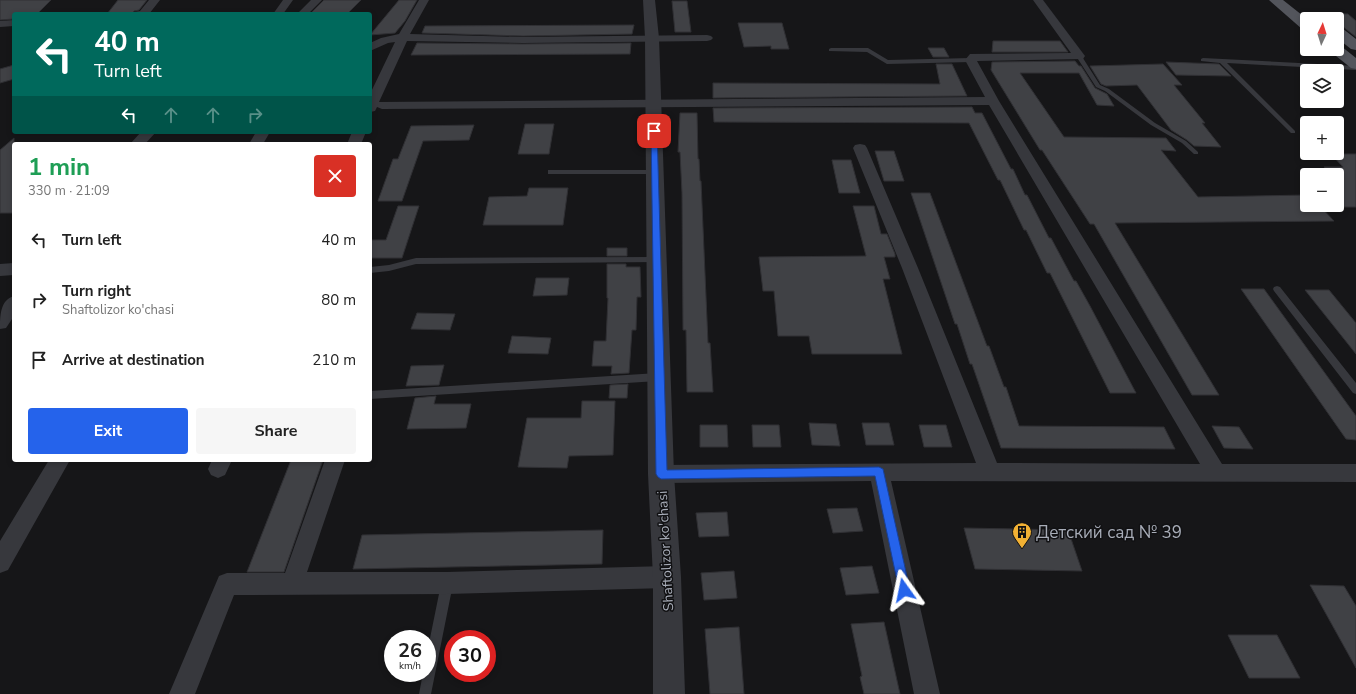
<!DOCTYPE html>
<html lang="en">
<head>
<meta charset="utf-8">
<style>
  body { margin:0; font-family:"Nunito Sans",sans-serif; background:#f6f6f6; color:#222; height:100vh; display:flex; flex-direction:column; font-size:15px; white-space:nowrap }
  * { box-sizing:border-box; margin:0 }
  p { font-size:13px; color:#767676 }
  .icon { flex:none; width:22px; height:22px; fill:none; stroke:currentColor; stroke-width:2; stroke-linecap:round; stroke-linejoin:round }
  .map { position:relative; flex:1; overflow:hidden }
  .sheet { position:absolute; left:12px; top:142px; width:360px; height:320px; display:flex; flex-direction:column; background:#fff; border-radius:4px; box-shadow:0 2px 6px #0003 }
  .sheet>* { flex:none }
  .top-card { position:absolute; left:12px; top:12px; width:360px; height:122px; border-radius:4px; box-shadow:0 2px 6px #0003; background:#00695c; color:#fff; overflow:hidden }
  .needle { width:26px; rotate:4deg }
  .tools { position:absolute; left:1300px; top:12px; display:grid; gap:8px }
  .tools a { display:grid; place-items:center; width:44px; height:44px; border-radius:4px; background:#fff; box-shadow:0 2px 6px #0003; font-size:20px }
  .speed { position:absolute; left:384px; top:630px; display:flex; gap:8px; font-size:20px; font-weight:700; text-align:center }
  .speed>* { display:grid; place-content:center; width:52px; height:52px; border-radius:50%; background:#fff; box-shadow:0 2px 6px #0003; line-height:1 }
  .speed small { font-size:10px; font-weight:400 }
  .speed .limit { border:6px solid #d22; background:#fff; color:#111 }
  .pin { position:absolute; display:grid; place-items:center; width:34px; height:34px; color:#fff; margin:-17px; border-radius:8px; box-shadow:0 2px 6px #0006 }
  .me { position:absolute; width:44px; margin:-22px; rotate:348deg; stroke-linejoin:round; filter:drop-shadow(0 0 3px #0008) }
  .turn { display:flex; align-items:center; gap:14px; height:84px; padding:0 16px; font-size:18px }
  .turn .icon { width:52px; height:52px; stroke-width:2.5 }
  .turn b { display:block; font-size:28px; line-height:34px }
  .lanes { display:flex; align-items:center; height:38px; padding:0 16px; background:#0003; justify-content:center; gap:20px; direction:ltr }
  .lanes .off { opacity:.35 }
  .round { display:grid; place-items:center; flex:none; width:42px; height:42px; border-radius:4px; background:#f6f6f6 }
  .headline { display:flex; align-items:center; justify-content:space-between; height:68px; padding:0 16px }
  h1 { font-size:24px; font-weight:700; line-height:30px; color:#1e9e55 }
  .button { display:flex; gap:8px; margin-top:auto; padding:8px 16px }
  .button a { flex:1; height:46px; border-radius:4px; background:#2563eb; color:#fff; font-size:16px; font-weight:700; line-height:46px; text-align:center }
  .button a+a { background:#f6f6f6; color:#222 }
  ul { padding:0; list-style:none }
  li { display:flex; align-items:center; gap:12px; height:60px; padding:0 16px }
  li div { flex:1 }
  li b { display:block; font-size:15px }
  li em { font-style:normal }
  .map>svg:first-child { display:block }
  .building { fill:#404145; stroke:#303034 }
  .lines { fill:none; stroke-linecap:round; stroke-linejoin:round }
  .service { fill:#37383d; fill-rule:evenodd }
  .minor { fill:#37383d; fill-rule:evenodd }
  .tertiary { fill:#37383d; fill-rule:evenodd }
  .primary { fill:#53555c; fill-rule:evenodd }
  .route { fill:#2563eb; stroke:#184099 }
  .labels { text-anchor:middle; stroke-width:3; stroke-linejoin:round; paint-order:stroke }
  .street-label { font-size:14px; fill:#a8adb8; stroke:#111113 }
  .near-poi-label { font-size:17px; fill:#a8adb8; stroke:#111113; text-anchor:start }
</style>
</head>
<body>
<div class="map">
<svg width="1356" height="694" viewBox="0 0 1356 694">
  <rect width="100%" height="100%" fill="#161618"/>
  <path class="building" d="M0,0h51l-14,14h-23v5l-14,1z
    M118,0h29l-8,10 -5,1 -2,2 -25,1z
    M324,0h37l-14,14h-37z
    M399,0h18l-12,21 -10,12 -25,2z
    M672,1h15l4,31h-16z
    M1328,14h20l8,7v16l-19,-15v-3h-3z
    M738,23h44l7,26h-18v-3l-27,1z
    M634,25l-2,9 -109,2 -101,-3 3,-7z
    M993,41h67l8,11h-76z
    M417,43l106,1 108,-1 -1,11 -219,1z
    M928,48h16l5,9h-16z
    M1075,61l4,5h2l14,22 12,6 7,12 -17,-1 -18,-32h-59l44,64 102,1 10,13 -15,-1 37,47 109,-2v10h12l15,16 -219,2 104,172h-27l-98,-171h-4l-48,-74h-2l-49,-80 1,-8z
    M1166,62l53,2 12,12 -55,-1z
    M936,64h16l15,32 -254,2v-15l227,1z
    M1163,64l19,21h-8l31,38h-3l19,24 -27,-1 -7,-6 -16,-10 -34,-45 -31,1 -5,-2 -11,-18z
    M14,65v14l-14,4v-14z
    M972,107l3,6h7l29,56h2l12,26h2l22,43h2l23,43h2l14,25 46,87h-26l-60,-120h-3l-21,-43h-2l-24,-50h-2l-29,-57 -255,-1 -1,-14z
    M680,113h17l1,46h1l1,22h1l7,162h2l3,49h-26l-1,-62h-3l-1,-137 -2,-41h-2z
    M525,124h29l-5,30h-31z
    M474,125l-5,15 -46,1 -21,60h-24l15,-42h5l13,-33z
    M14,138v75h-14v-63z
    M875,151h19l10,30h-20z
    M1331,154h25v53h-19v-32h-5l-8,-8h19z
    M832,160h19l9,33h-21z
    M529,188h39l-5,37h-80l6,-28 38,-1z
    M911,193h19l57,153h2l15,41h2l13,39 145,1 11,22 -174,-1 -29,-84h-2l-13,-40h-2z
    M398,206h21l-17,52h-32v-18h16z
    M853,206h21l7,28h6l8,20v3h-11l6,22h-7l19,75h-90l-3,-18h-31l-4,-45h-11l-4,-34 107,-1z
    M607,248h20v8h-20z
    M607,264h19v3h14l1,30h-4l-1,33h-4l-3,43 -18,1 1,-8h-20l2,-25h12l2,-43h-1z
    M536,278h33l-2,17 -34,1z
    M1241,289h23l92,127v24l-10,-1z
    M1305,290h24l27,33v31z
    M417,313l38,1 -5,16 -39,-1z
    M512,336l39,2 -3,16 -40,-1z
    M444,365l-5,20 -33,1 5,-20z
    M628,384l-1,14h-18l1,-13z
    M436,396l-2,8h37l-5,24 -59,1 8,-31z
    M582,401h33l-2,54 -44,1 -2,12 -49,-1 9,-49h54z
    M809,423l27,1 4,22 -28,-1z
    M862,423h27l5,22h-28z
    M700,425h27l1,22h-28z
    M752,425h27l2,22h-28z
    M919,425h27l6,22h-28z
    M1212,426l27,1 14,22 -29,-1z
    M291,460h32l-39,112h-37z
    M857,508l6,23 -30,2 -6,-24z
    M727,512l2,24 -30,1 -3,-24z
    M964,528l104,2 14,41 -107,-2z
    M603,530l-1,34 -249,5 9,-34z
    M872,566l7,27 -33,2 -6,-27z
    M734,571l3,27 -33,2 -3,-27z
    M1310,585l34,1 12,20v62z
    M884,622l16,72h-36l-4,-17 2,-1 -11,-52z
    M739,627l5,67h-34l-5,-65z
    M1228,635h49l23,43h-51z"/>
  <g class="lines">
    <path class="service" d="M831,48h37l20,12 83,-2 3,2 -3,2 -84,2 -20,-12 -38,-1v-2z
      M1077,55h4l19,30 9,4 46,34 31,18 12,11v2h-4l-12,-11 -31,-18 -46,-34 -9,-4 -20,-31z
      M1203,58l153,8v4l-129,-7 68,68v2h-4l-71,-70 -19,-2v-2z
      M548,170h107l4,2 -4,2h-107z
      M657,257l4,3 -1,2 -244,2 -27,7 -19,2v-6l19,-2 27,-7z
      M1277,286l3,1 76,96v11l-3,-1 -79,-102 -1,-2 1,-2z
      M658,373l3,1 2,3 -2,3 -3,1 -288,18v-8z
      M447,578l4,2 2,4 -22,110h-12l4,-21h4v-20l14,-69 2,-4z"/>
    <path class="minor" d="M149,0h11l-11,14h-16l1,-2 6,-1z
      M283,0h10l-10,14h-10z
      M311,0h11l-14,14h-11z
      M419,0h10l-19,34 113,3 184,-2 4,1 2,2 -2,2 -4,1 -184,2 -116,-2 -28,61 606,-5 -20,-37 5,-6 101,-1 -38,-53h10l42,56 -2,3 -106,2 22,40 223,363h134v18l-465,-1 49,213h-26l-43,-213 -210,2 -7,-3 -3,-6 3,-6 7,-3 315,-2 -74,-195 -49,-120 2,-3 5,-1 5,1 2,3 51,120 79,195 203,1 -211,-359 -607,4 -5,-2 -2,4 -5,1v-18l25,-52 -7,1 -18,8v-8l11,-5 18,-4z
      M14,20v6l-14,1v-6z
      M141,132h15l-11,12h-15z
      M256,132h14l-7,12h-14z
      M352,132h14l-5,12h-14z
      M14,263v12l-14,1v-12z
      M14,296v20l-8,12 -6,1c0,-13 0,-29 14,-33z
      M49,460h21l-62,110 -8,3v-32z
      M212,460h20l-7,15 -7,3 -7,-3 -3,-6z
      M325,460h20l-38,112h140l220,-6 8,3 3,8 -3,8 -8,3 -220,6 -213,1 -39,99h-26l50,-118 8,-3h58z"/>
    <path class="tertiary" d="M643,0h12l4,38 15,436 7,103 4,117h-32v-117l-5,-103 -3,-436z"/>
    <path class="primary" d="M1269,0h14l24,19v11l-5,-1z
      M1337,27l5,1 14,11v11l-5,-1 -14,-11z
      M1337,45l4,1 15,12v11l-5,-1 -20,-16 -2,-3h8z"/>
  </g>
  <path class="route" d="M651,129l6,2 10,339 212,-3 4,2 27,121 -1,4 -5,2 -4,-2 -1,-4 -24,-114 -214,3 -3,-2 -2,-3z"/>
  <defs>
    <symbol id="building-pin" viewBox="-11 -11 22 30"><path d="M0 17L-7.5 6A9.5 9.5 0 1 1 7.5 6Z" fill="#f2b134" stroke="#111113"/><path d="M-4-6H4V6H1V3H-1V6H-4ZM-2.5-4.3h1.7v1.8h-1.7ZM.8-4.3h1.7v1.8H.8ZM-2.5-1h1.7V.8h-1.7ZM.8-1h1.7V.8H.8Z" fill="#111"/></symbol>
  </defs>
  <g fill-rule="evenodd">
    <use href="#building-pin" x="1011" y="521" width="22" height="30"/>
  </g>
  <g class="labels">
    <g class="street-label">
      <text transform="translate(665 551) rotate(-93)" y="5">Shaftolizor ko'chasi</text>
    </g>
    <g class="near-poi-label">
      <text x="1036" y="538">Детский сад № 39</text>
    </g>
  </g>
</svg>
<div class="tools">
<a><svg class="needle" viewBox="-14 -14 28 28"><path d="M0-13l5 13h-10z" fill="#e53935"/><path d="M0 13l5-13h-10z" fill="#767676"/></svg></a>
<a><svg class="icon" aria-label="layers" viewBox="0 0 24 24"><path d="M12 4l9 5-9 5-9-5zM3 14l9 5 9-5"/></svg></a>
<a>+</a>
<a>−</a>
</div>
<div class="speed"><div>26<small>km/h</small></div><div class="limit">30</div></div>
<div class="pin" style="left:654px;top:131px;background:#d93025"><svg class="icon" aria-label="arrive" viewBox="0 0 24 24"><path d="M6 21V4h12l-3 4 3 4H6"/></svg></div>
<svg class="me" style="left:904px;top:590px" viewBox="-20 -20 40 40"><path d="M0-17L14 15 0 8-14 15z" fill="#2563eb" stroke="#fff" stroke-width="4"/></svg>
<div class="top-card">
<div class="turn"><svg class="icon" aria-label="left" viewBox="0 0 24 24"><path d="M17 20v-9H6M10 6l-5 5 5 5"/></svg><div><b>40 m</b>Turn left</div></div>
<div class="lanes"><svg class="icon" aria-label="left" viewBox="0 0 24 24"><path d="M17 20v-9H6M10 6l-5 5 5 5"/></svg><svg class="icon off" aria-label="ahead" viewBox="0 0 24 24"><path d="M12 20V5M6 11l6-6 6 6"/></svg><svg class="icon off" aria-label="ahead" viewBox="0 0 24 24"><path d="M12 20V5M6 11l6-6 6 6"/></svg><svg class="icon off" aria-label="right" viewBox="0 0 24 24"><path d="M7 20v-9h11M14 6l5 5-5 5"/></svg></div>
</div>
<section class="sheet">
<div class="headline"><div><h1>1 min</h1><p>330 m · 21:09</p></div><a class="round" style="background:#d93025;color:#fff"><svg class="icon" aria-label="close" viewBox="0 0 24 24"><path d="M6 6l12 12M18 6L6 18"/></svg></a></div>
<ul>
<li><svg class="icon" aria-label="left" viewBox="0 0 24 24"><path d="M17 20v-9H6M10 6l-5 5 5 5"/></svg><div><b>Turn left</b></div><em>40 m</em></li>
<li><svg class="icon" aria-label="right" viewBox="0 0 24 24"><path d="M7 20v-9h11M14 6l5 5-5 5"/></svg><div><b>Turn right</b><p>Shaftolizor ko'chasi</p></div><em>80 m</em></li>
<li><svg class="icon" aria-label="arrive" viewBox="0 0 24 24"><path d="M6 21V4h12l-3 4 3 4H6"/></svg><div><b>Arrive at destination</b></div><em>210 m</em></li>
</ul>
<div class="button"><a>Exit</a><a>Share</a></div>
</section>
</div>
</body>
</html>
